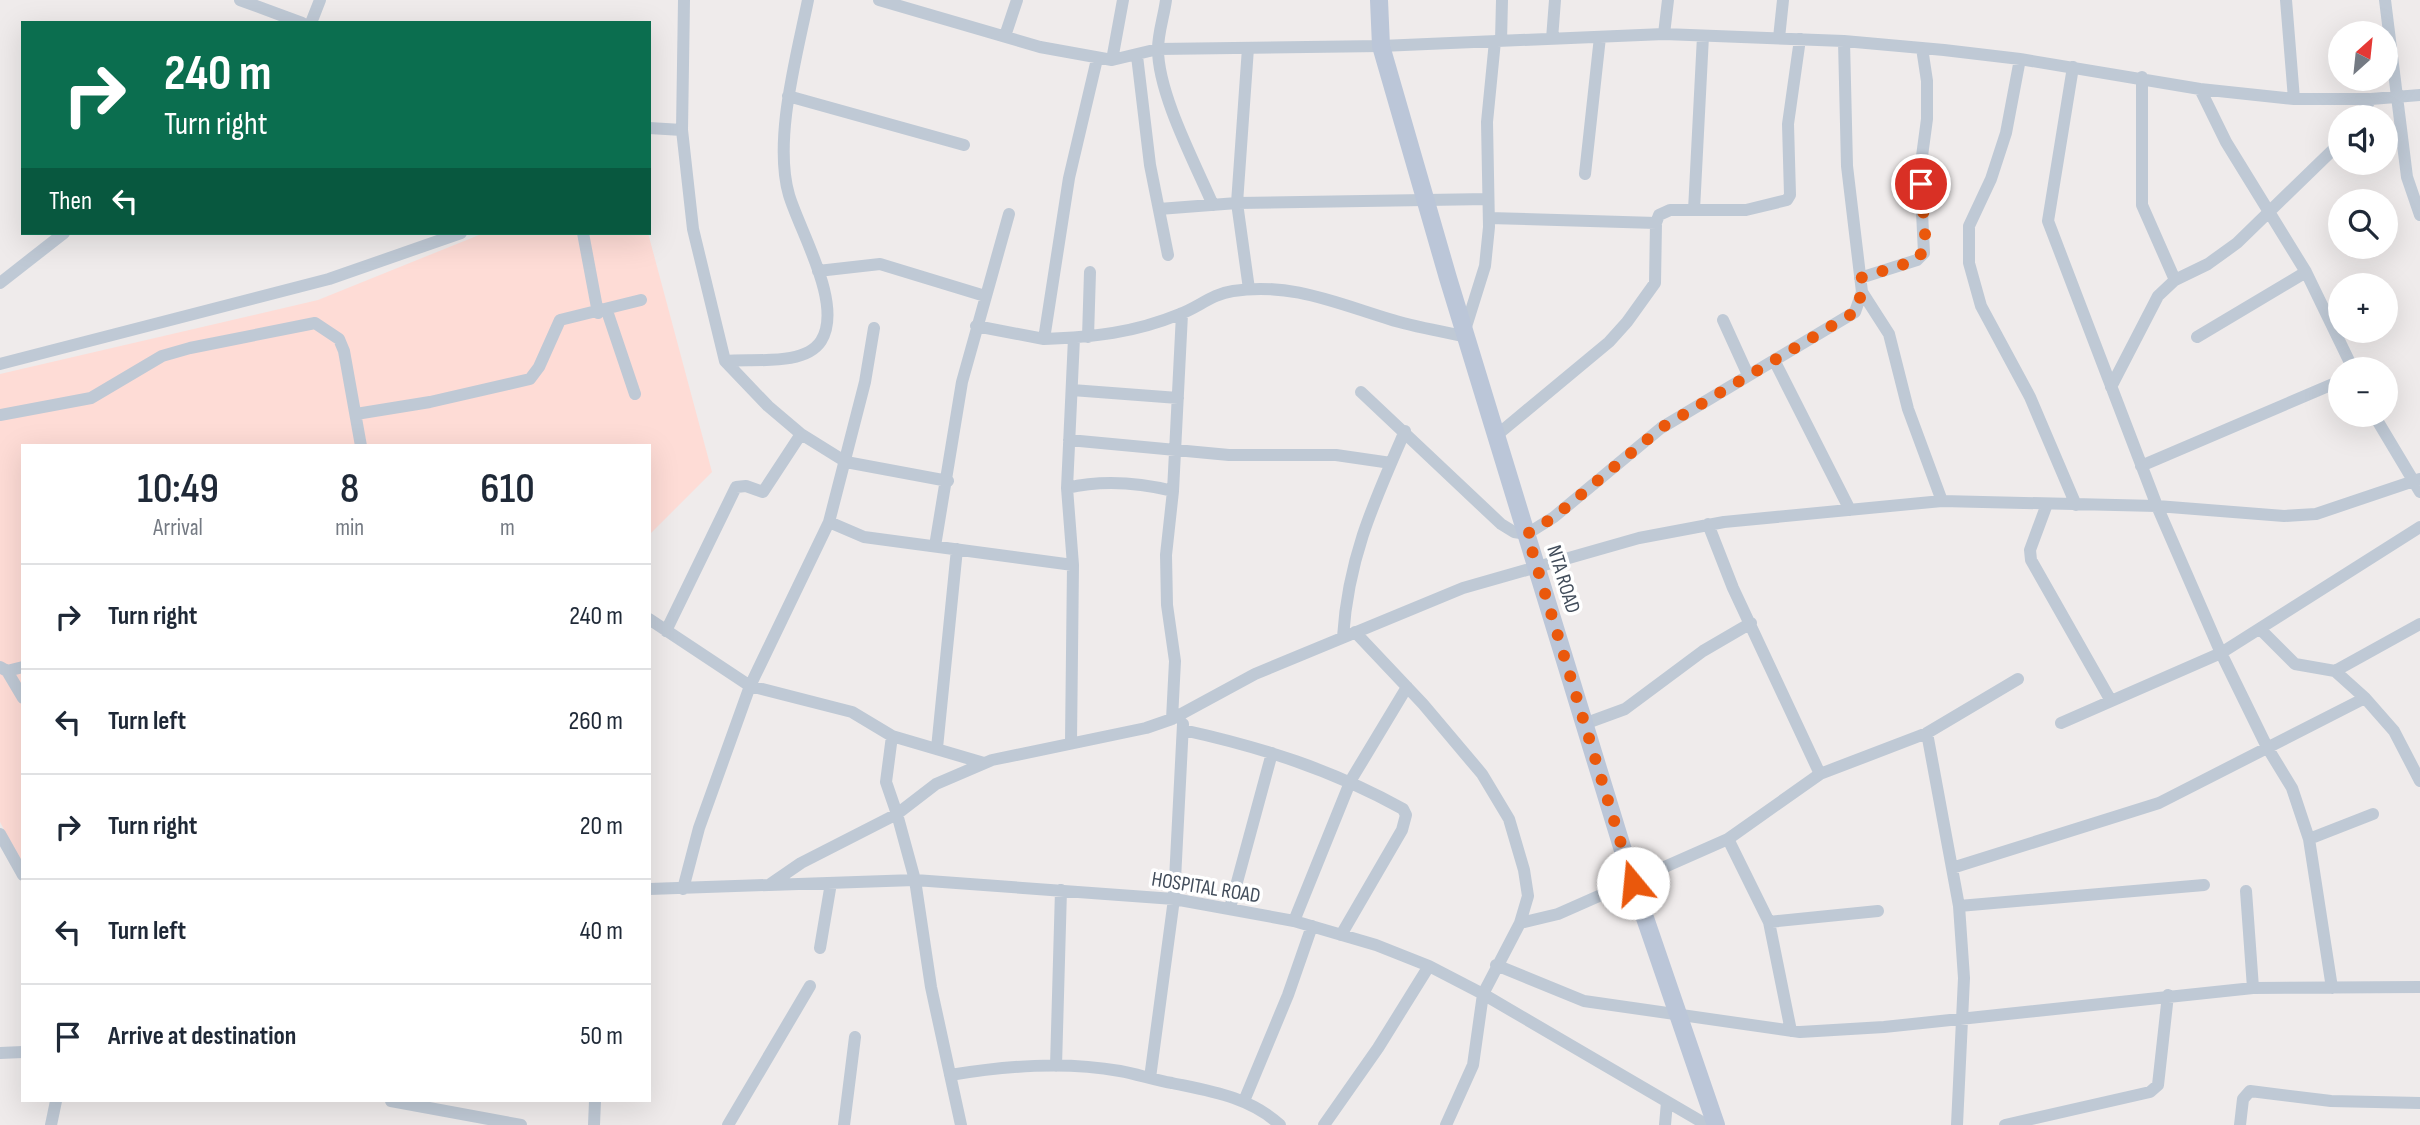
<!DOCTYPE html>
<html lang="en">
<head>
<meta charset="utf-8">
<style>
  body { margin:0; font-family:"Sofia Sans Condensed",sans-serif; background:#f6f6f7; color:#1f2937; height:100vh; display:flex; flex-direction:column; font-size:26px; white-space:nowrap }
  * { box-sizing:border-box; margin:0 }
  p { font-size:23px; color:#747a83 }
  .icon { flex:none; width:38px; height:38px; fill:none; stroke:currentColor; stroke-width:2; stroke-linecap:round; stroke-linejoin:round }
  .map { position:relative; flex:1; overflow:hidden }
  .side { position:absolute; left:21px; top:444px; width:630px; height:658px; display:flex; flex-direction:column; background:#fff; border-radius:0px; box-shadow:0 7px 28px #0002 }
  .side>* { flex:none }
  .top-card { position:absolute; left:21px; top:21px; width:630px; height:214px; border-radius:0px; box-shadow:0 7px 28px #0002; background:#0b6e4f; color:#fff; overflow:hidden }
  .needle { width:46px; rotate:27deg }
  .controls { position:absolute; left:2328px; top:21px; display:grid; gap:14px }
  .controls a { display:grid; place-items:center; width:70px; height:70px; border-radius:50%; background:#fff; box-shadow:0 7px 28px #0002; font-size:35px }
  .pin { position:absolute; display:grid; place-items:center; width:60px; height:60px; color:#fff; margin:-30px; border:4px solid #fff; border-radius:50%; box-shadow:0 2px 7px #0007 }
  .me { position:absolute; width:77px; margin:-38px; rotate:343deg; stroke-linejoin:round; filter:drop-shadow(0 0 5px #0008) }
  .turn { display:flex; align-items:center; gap:24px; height:147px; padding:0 28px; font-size:32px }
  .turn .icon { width:91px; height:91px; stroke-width:2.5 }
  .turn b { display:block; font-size:49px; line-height:60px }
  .then { display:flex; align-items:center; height:66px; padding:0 28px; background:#0003; gap:14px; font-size:26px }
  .eta { display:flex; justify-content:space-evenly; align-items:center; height:119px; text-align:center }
  .eta b { font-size:42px; font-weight:600; line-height:49px }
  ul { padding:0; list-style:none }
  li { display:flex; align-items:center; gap:21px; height:105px; padding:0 28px; border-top:2px solid #e0e1e3 }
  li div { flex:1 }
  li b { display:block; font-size:26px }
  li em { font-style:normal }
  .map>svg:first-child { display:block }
  .medical { fill:#fedcd6 }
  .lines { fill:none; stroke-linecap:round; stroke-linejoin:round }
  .street { stroke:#bfc9d5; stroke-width:12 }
  .secondary { stroke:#bbc6d8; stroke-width:18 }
  .route { stroke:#ea580c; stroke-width:12; stroke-dasharray:0 21.6 }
  .labels { text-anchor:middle; stroke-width:7; stroke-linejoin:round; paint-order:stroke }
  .street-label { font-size:21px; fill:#424d5b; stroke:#fff }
</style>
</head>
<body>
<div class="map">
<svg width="2420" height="1125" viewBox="0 0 2420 1125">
  <rect width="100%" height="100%" fill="#efebeb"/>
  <path class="medical" d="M484,233h164l64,239 -63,63v-89h-626v419l-23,-43v-448l318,-74z"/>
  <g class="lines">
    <path class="street" d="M240,0l62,23
      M684,0l-2,130 11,99 32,132 43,45 33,28 45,28 102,19
      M879,0l161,47 72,13 46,-11 223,-3 283,-12 180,7 100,9 76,9 180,30 94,10h77l49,-4
      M1166,0c-2,16 -8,33 -8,49 0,45 37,114 55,156
      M2286,0l8,99
      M2385,0l22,177 13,38
      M311,23l9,-23
      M1664,34l4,-34
      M1005,36l12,-36
      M1779,38l4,-38
      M1552,39l3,-39
      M1501,41l1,-41
      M1248,48l-11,155 12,86
      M1137,56l13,109 18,90
      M1097,59l-28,119 -25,161c49,-2 90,-6 136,-25 19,-7 32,-20 53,-23 57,-9 103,12 156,28 25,8 52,12 78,18
      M2020,59l-14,74 -15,46 -22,47v37l12,43 49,91 46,108
      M1112,60l11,-60
      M2073,67l-25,154 109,285 64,147 46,94 25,41 17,51 23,149
      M2142,77v128l33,75
      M2200,89l26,53 80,130 47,97
      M788,96l176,49
      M2359,117l12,-18
      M649,128l33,2
      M1585,174l15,-137
      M1159,209l78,-6 251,-4
      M1694,210l9,-174
      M1489,218l167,5
      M583,233l15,80
      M818,271l62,-7 105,32
      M1860,278l57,-18 7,-7 -4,-82 7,-52v-38l-5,-33
      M0,283l64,-50
      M1862,292l27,42 19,75 34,92
      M607,311l28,83
      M1723,320l25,55
      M976,326l68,13
      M1465,330l20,-64 4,-39 -2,-105 8,-81
      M1088,337l2,-65
      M2197,337l109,-65
      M1774,360l76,150
      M725,361c27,-3 79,6 96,-20 23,-36 -21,-109 -32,-146 -16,-55 8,-140 19,-195
      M0,364l329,-85 132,-46
      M2111,387l47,-91 17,-16 33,-16 29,-21 103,-100
      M1072,390l106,8
      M1361,392l140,132 13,8 13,2 27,-17 107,-89 194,-116 7,-20 -15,-126 -3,-125
      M356,414l74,-12 100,-23 9,-12 21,-47 81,-20
      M0,415l91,-17 71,-42 28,-8 125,-25 24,16 5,12 17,95
      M2374,415l46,77
      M1497,435l112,-93 18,-20 28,-39 1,-60 3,-8 11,-5h76l41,-10 3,-5 -2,-71 12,-85
      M1069,440l160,15h107l55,8
      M2141,466l199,-85
      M1067,488c34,-8 73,-5 106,3
      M2047,504l-17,46 1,10 80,141
      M829,522l35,15 209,28
      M1708,524l25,64 87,186
      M935,546l27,-164 47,-168
      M649,619l101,67 102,26 40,24 92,27
      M2260,629l35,35 40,7 30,27 29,33 26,50
      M666,631l70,-144 10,-1 17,6 38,-58
      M1355,632l68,72 59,70 27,45 15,51 4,26 -8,27 -37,71 -10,71 -27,60
      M1343,637c5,-79 31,-135 62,-206
      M0,667l7,4 16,27
      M7,671l16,-4
      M2335,671l85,-47
      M1172,719l3,-58 -8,-56 -1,-50 7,-64 9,-177
      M2061,723l160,-70 199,-126
      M1584,724l41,-15 78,-58 48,-28
      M1183,730c78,17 150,40 220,79l3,6 -4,15 -61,105
      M1927,733l32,173 5,72 -7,147
      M1071,741l2,-176 -6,-77 7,-150
      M937,748l20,-199
      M0,834l23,41
      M1728,839l41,83 22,109
      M2309,839l64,-25
      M1952,868l207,-65 206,-105
      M769,885l32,-22 96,-49 -11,-32 6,-46
      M649,889l266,-9 259,19 120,22 82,24 53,21 54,28 224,131
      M683,889l16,-61 51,-142 79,-164 36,-140 9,-54
      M2246,891l7,97
      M1959,906l245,-21
      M1230,908l42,-155
      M1294,921l57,-141 56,-93
      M1769,922l109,-11
      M1520,923l38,-9 170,-75 92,-65 107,-41 91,-54
      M820,948l11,-65
      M1496,965l88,36 216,31 84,-5 369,-39 167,-1
      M0,1053l23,-1
      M1056,1066l5,-176
      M950,1075c56,-9 113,-14 170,-4 17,3 34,9 52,12 38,8 78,14 108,42
      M1150,1078l24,-179 9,-175
      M391,1101l130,24
      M1244,1101l44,-106 24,-69
      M51,1125l5,-24
      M594,1125l1,-24
      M728,1125l82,-139
      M844,1125l11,-88
      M961,1125l-30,-138 -16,-107 -18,-66 39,-30 56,-24 154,-32 26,-9 83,-45 208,-86 176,-50 85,-16 218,-21 215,5 127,10 32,-2 104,-35
      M1324,1125l54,-77 51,-82
      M1665,1125l2,-23
      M2005,1125l145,-33 8,-7 10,-90
      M2240,1125l3,-26 7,-8 81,10 89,2"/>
    <path class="secondary" d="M1379,0l2,46 67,232 185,605 83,242"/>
  </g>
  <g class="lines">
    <path class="route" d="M1633,883l-106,-349 27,-17 107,-89 194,-116 5,-8v-26l57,-18 9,-14 -5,-62"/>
  </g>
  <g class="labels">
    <g class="street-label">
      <text transform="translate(1564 579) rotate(73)" y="7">NTA ROAD</text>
      <text transform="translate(1206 887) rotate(9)" y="7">HOSPITAL ROAD</text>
    </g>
  </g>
</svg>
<div class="controls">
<a><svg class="needle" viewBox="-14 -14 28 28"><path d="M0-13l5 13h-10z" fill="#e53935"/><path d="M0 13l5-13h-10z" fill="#747a83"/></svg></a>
<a><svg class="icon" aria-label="sound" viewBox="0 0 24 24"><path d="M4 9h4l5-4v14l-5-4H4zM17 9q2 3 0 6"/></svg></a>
<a><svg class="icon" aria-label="search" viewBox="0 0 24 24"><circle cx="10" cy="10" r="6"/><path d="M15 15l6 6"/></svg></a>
<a>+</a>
<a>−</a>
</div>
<div class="pin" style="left:1921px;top:184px;background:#d93025"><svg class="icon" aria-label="arrive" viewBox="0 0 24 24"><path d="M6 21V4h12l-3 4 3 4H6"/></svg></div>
<svg class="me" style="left:1633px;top:883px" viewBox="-20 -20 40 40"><circle r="19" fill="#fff"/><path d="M0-13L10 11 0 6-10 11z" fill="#ea580c"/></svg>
<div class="top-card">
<div class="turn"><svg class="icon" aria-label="right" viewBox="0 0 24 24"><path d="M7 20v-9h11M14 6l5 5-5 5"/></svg><div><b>240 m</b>Turn right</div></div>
<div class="then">Then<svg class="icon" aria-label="left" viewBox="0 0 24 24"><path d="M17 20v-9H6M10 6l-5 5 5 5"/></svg></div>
</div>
<section class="side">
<div class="eta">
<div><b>10:49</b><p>Arrival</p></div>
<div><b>8</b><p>min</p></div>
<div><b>610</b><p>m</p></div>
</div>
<ul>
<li><svg class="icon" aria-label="right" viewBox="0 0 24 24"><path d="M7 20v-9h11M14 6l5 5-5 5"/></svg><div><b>Turn right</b></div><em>240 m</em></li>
<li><svg class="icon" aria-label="left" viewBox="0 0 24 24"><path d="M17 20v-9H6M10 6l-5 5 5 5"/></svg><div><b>Turn left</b></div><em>260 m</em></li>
<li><svg class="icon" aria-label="right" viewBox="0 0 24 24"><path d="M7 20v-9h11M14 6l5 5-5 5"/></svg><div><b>Turn right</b></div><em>20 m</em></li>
<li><svg class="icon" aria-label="left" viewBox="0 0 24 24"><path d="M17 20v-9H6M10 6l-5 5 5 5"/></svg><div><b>Turn left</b></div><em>40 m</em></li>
<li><svg class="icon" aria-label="arrive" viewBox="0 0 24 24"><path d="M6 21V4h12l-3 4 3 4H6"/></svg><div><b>Arrive at destination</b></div><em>50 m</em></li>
</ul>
</section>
</div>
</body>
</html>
